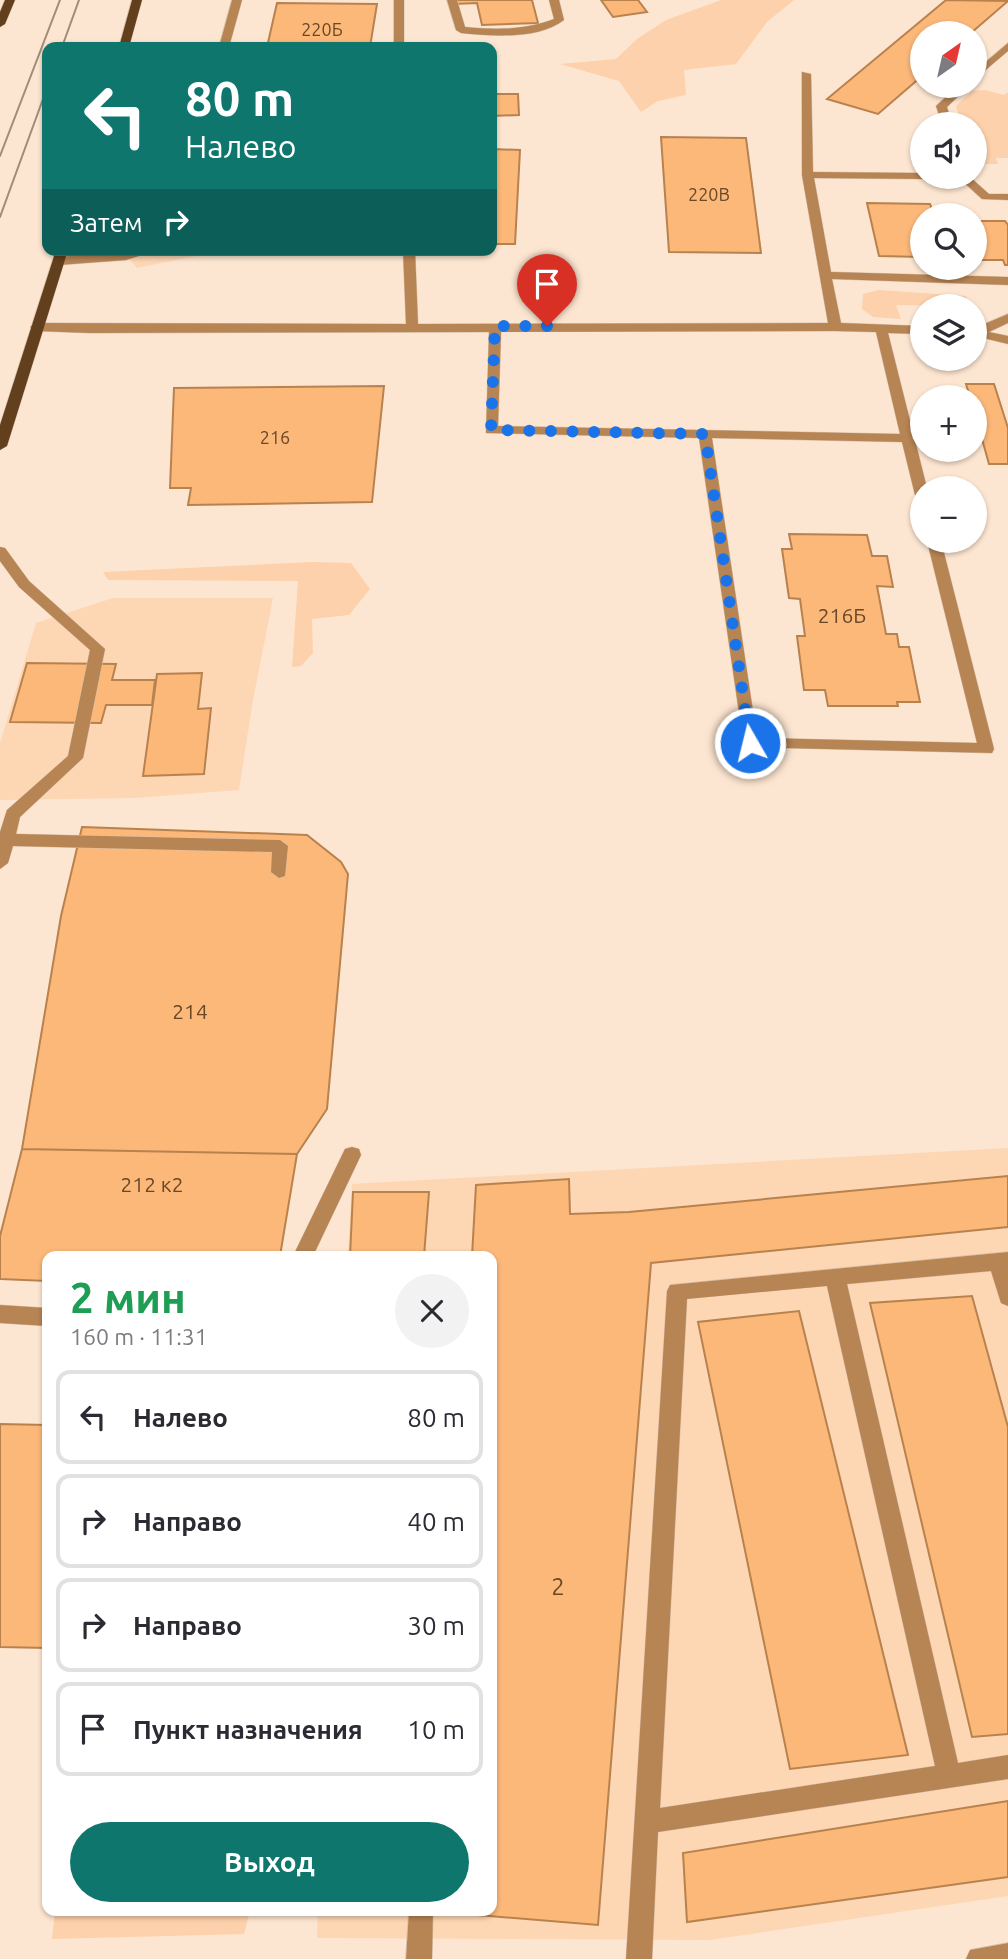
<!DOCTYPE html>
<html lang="ru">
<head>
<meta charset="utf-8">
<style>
  body { margin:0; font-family:Ubuntu,sans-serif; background:#f2f2f3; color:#2b2b33; height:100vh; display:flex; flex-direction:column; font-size:26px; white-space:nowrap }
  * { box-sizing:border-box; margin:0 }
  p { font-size:23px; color:#7c7c81 }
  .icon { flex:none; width:38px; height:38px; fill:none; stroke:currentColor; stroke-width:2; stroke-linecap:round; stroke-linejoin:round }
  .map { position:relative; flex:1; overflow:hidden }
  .side { position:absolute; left:42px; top:1251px; width:455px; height:665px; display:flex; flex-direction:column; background:#fff; border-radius:14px; box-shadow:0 2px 5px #0004 }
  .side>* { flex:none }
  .banner { position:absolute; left:42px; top:42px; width:455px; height:214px; border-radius:14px; box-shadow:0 2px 5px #0004; background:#0f766e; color:#fff; overflow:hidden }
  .needle { width:46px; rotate:34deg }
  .tools { position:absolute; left:910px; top:21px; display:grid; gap:14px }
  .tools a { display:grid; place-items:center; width:77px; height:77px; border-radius:50%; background:#fff; box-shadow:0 2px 5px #0004; font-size:35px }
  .pin { position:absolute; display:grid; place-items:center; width:60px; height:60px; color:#fff; margin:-72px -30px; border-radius:50% 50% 50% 0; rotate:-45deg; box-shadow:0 0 7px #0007 }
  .pin .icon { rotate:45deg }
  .me { position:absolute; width:77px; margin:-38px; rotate:352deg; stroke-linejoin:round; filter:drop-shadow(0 0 5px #0008) }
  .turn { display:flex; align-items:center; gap:24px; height:147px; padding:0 28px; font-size:32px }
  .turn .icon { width:91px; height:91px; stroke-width:2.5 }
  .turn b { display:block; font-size:49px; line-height:60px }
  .then { display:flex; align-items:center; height:66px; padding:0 28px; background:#0003; gap:14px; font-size:26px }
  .round { display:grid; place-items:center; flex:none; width:74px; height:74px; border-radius:37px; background:#f2f2f3 }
  .summary { display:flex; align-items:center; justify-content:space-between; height:119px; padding:0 28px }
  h1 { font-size:42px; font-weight:600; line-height:52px; color:#1e9e55 }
  .action { display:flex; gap:14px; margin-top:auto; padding:14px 28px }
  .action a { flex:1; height:80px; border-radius:42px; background:#0f766e; color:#fff; font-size:28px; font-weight:600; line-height:80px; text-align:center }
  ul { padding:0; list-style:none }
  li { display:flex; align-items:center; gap:21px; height:94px; margin:0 14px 10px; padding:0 14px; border:4px solid #e1e1e2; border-radius:14px }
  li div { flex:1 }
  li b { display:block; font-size:26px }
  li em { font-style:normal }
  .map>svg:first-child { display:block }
  .built { fill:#fdd6b4 }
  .green { fill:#fcd1ab }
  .building { fill:#fcb879; stroke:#b8824f; stroke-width:2 }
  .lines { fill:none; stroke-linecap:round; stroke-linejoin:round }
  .lane-casing { stroke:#dac3ae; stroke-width:1 }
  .primary-casing { stroke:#dac3ae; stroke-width:1 }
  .lane { fill:#b78454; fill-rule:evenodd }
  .primary { fill:#623f1d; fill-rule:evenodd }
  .tram { stroke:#a28c77; stroke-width:2 }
  .route { stroke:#1a73e8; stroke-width:12; stroke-dasharray:0 21.6 }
  .labels { text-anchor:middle; stroke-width:7; stroke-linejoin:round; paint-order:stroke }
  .far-number-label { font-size:18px; fill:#694828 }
  .number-label { font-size:21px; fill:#694828 }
  .near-number-label { font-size:24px; fill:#694828 }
</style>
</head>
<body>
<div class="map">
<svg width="1008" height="1959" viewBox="0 0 1008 1959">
  <rect width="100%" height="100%" fill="#fde6d1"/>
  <path class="built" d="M122,250h103l-88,18z
    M113,598h160l-20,102 -14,90 -104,8 -135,2v-57l36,-120z
    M1008,1148v748l-298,44 -393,-2 1,-27h174v-655h-144l4,-72z"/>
  <path class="green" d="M721,0h73l-27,22 -31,42 -52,6 2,25 -28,6 -17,11 -22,-31 -59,-17 56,-5 21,-20 29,-19z
    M985,90l19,5 4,-3v66h-12l2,6h-13l-5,-18h-5v-22h-14l-5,-18 16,-15z
    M879,290l87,6 2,10 -72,-1 5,14 -28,-2 -11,-8 1,-15z
    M312,562l39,1 19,26 -21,26 -37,4 1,34 -12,13 -9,1 6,-86 -190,-1 -5,-8z
    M55,1911h195l-6,23 -192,5z"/>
  <path class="building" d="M453,0h79l6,23 -56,2 -5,-22 -23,1z
    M601,0h37l9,12 -34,5z
    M946,0l62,1 -37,32h-49v43l-44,38 -51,-15z
    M277,3l100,1 -7,43h-103z
    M492,94h26l1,21 -27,1z
    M661,137l85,1 15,115 -92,-1z
    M492,149l28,1 -5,94h-23z
    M867,203l63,1 4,11h-12v42l-43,-1z
    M976,221h29l3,4v40h-3l-2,-5h-28z
    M966,384h28l14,44v36h-19l-14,-50v-17h-5z
    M384,386l-12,116 -184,3 3,-17h-21l4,-100z
    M789,534l78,1 5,21h15l6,31 -16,-1 9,48h11l2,13h10l11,55h-23l1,4h-70l-3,-16h-21l-7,-54h8l-5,-37 -11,-1 -7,-49h10z
    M27,663l89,1 -4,16h43l-3,25h-46l-5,18 -91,-1z
    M202,673l-4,36 13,-1 -7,66 -61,2 14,-102z
    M82,827l225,8 34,27 7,12 -21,235 -30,45 -275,-5 39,-233z
    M22,1149l275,5 -17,102h-233v25l-47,-2v-43z
    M1008,1176v51l-357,36 -53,662 -157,-13 51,-1v-655h-20l4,-71 93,-6 1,35 59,-2z
    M353,1192h76l-5,64h-74z
    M972,1296l36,131v307l-36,3 -102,-434z
    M799,1311l109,444 -118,14 -92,-447z
    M0,1424l47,1v223l-47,-1z
    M1008,1801v76l-321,45 -4,-69z"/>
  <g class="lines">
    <defs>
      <path id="lane" d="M232,0h10l-13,47h-10z
        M394,0h10v47h-10z
        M447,0h10l8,27c30,3 61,3 89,-8l-5,-19h10l5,20c-26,20 -72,16 -103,13l-5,-3z
        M1008,43v8l-33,28v-8z
        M802,72l9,2 2,98 109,1v4h5l-5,2 -108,-1 17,94 177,5v8l-176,-6 9,44 81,3v8l-34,-1 39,155h-5v11l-7,-4 -13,-53 -190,-4 45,300 220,5 -50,-202h14l53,208 -2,4 -248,-6 -45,-309 -213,-5 3,-101 -399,1 -54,-2 -6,-4 6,-4 370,1 -3,-74h12l3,74 410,-1 -26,-148zM835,331l41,1 24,102 -402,-8 3,-94z
        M958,86h11l-22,21 5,17h-10l-6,-18z
        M958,177h12l19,17h19v6l-26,-1z
        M136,250h22l-32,10 -67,5 -6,-4 6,-4z
        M1008,314v9l-19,9 19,4v8l-33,-8v-8z
        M0,547l5,1 24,33 76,68 -22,109 -63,59 -4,17 264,6 8,6 -3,30 -6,2 -8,-6 1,-20 -259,-6 -5,17 -8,6v-37l7,-22 61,-54 22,-106 -71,-63 -19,-26z
        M352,1147l7,2 2,6 -48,101h-20l52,-107z
        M1008,1252v54l-7,-3 -10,-32 -144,13 111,479 50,-8v24l-350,53 -6,127h-26l41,-668 3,-6zM827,1286l108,480 -275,42 27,-509z
        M0,1305l47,3v18l-47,-3z
        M409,1911h24l-1,48h-26z
        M1008,1943v16h-42l4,-9z"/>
      <path id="primary" d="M5,0h10l-10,24 -5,3v-15z
        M132,0h10l-13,47h-10z
        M56,250h12l-61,196 -7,4v-25z"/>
    </defs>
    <use href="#lane" class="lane-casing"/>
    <use href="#primary" class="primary-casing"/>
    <use href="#lane" class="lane"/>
    <use href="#primary" class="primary"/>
    <path class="tram" d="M62,47l17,-47
      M0,156l60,-156
      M0,217l47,-129"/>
  </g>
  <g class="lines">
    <path class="route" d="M547,326h-52l-4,104 214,4 45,309"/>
  </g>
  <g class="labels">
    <g class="far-number-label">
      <text x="322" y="36">220Б</text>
      <text x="709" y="201">220В</text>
      <text x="275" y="444">216</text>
    </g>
    <g class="number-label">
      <text x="842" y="623">216Б</text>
      <text x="190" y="1019">214</text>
      <text x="152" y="1192">212 к2</text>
    </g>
    <g class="near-number-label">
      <text x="558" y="1595">2</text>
    </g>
  </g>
</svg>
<div class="tools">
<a><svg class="needle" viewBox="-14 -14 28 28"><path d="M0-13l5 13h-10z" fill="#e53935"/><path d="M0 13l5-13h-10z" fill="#7c7c81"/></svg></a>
<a><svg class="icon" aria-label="sound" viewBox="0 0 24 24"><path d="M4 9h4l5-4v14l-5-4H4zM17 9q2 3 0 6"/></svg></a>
<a><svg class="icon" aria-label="search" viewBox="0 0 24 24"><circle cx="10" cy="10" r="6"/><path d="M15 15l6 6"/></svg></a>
<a><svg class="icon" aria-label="layers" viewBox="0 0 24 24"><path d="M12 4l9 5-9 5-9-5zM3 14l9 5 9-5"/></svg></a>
<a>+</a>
<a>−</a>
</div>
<div class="pin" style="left:547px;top:326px;background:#d93025"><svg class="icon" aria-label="arrive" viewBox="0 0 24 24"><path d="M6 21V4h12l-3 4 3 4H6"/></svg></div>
<svg class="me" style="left:750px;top:743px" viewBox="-20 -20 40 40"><circle r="17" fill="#1a73e8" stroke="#fff" stroke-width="3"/><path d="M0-11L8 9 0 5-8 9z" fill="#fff"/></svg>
<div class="banner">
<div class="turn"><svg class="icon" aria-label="left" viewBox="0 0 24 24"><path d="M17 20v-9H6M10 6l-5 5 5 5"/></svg><div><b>80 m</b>Налево</div></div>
<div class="then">Затем<svg class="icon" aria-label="right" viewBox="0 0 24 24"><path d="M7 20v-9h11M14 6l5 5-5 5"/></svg></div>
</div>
<section class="side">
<div class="summary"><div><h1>2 мин</h1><p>160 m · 11:31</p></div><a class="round"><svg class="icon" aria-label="close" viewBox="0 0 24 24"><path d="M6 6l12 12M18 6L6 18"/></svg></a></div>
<ul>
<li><svg class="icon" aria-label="left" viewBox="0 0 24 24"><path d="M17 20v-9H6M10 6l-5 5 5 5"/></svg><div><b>Налево</b></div><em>80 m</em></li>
<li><svg class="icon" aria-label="right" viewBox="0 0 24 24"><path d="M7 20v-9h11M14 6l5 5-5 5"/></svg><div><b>Направо</b></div><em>40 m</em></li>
<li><svg class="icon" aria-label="right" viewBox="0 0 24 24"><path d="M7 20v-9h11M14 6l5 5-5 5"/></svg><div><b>Направо</b></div><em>30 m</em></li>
<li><svg class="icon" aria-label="arrive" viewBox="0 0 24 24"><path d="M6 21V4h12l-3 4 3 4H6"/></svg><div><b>Пункт назначения</b></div><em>10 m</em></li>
</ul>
<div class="action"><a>Выход</a></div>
</section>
</div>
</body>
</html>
